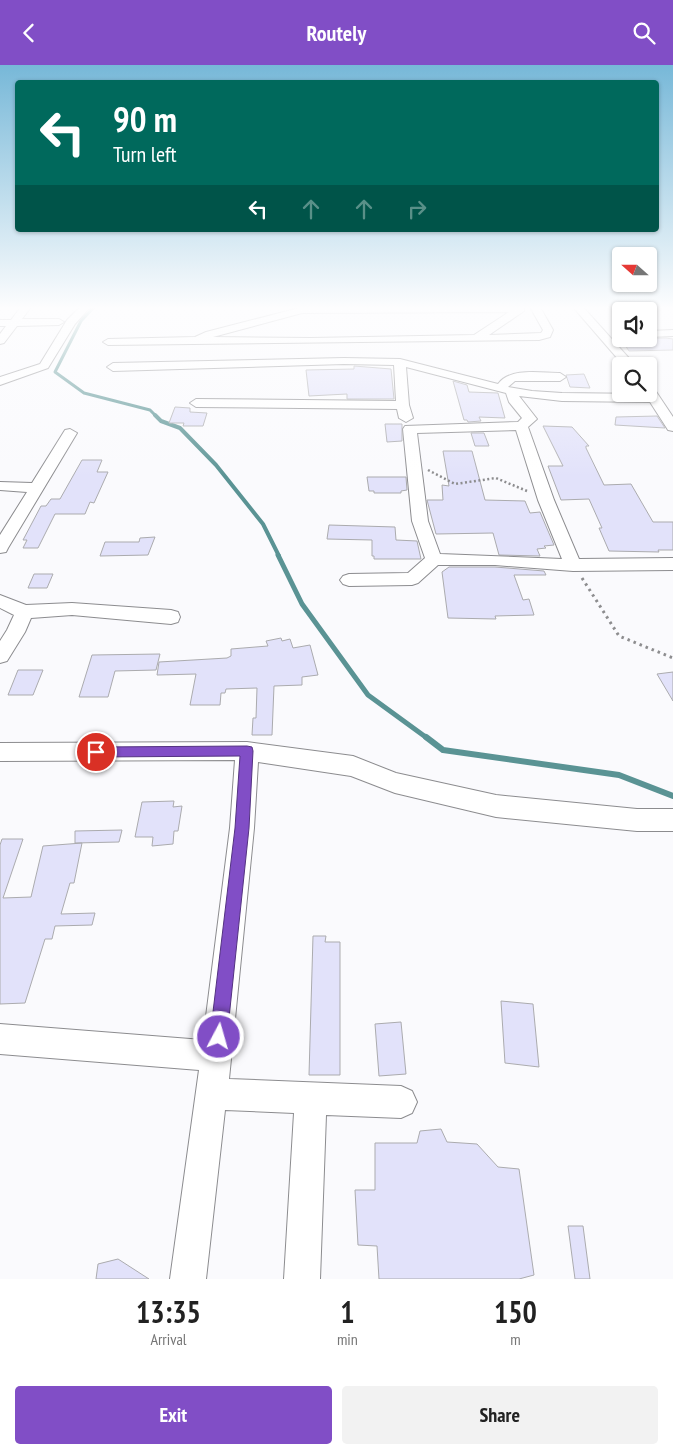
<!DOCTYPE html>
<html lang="en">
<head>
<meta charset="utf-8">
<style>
  body { margin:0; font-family:"PT Sans Narrow",sans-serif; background:#f2f2f2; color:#222; height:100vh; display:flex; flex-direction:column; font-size:19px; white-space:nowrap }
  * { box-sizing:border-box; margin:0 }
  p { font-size:16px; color:#767676 }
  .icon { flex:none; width:28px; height:28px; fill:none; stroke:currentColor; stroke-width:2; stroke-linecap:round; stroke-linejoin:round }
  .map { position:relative; height:1214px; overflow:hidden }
  .drawer { display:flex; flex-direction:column; background:#fff; flex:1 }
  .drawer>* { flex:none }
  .hud { position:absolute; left:15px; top:15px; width:644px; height:152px; border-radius:5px; box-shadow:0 1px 4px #0004; background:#00695c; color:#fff; overflow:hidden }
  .needle { width:32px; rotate:291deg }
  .buttons { position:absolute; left:612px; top:182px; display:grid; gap:10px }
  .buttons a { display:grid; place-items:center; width:45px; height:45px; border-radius:5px; background:#fff; box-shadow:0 1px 4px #0004; font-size:25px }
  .pin { position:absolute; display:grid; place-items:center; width:42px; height:42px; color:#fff; margin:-21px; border:2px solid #fff; border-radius:50%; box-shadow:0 1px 5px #0007 }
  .me { position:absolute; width:55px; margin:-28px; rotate:6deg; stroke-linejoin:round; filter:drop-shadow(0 0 4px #0008) }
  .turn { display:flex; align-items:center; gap:18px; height:105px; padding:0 15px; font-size:22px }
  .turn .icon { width:65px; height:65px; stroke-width:2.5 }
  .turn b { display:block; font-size:35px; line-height:42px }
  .lanes { display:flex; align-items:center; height:48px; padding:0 15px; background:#0003; justify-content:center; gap:25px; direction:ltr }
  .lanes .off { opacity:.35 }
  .eta { display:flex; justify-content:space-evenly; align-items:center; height:85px; text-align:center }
  .eta b { font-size:30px; font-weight:600; line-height:35px }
  .action { display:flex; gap:10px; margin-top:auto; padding:10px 15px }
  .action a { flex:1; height:58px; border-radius:5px; background:#814ec6; color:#fff; font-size:20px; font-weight:600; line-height:58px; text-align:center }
  .action a+a { background:#f2f2f2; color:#222 }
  header { display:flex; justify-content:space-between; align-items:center; height:65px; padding:0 15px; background:#814ec6; color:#fff; font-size:22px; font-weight:600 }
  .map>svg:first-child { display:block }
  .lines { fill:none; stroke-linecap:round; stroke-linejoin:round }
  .stream-far3 { stroke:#5a9394; stroke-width:3 }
  .stream-far2 { stroke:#5a9394; stroke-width:4 }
  .stream-far1 { stroke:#5a9394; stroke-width:5 }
  .stream { stroke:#5a9394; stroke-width:6 }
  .building { fill:#e2e2fa; stroke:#ababae }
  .minor-casing { stroke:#8c8c8f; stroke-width:2 }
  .path-far1 { stroke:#8d8d8f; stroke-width:2.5; stroke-dasharray:2 2.5; stroke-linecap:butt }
  .path { stroke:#8d8d8f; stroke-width:3; stroke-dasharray:2.5 4; stroke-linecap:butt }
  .minor { fill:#fff; fill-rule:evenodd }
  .route { fill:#814ec6; stroke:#543381 }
</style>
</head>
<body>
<header><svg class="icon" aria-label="back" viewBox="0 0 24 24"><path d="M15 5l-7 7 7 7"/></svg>Routely<svg class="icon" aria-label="search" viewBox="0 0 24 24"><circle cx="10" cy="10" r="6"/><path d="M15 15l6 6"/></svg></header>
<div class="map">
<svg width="673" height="1214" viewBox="0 0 673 1214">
  <rect width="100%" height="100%" fill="#fafafd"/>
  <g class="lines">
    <path class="stream-far3" d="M94,242l-13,14 -26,51 29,21 66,17 6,6"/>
    <path class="stream-far2" d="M155,350l6,6 19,7 36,37 47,59 16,32"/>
    <path class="stream-far1" d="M278,490l24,49 66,91 59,43"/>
    <path class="stream" d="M426,672l17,13 176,25 54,21"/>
  </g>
  <path class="building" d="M666,273l7,1v11l-44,1 -8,-12z
    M354,301l37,3 3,30h-47v-5l-38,2 -3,-26 48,-1z
    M584,309l6,14 -20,-1 -4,-12z
    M453,316l14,4 2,7 29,1 7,25 -26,-1 2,4 -13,1 -1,-2h-3z
    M175,342l15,1v4l17,1 -4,13h-20l1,-3h-15z
    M657,351l8,12 -50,-3 1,-8z
    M385,359h17v17l-15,1z
    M543,361l29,1 17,19h-3v2l18,37 27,-1 22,38h20v28h-15l1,2 -50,-1 -10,-23h3l-13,-29 -28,1 -13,-34h15z
    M471,368h13l5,13h-14z
    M443,386h29l13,49 40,1 5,12 10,-1 14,33 -10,1 2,2 -9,1 3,7 -41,-1 -6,-22 -57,1 -9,-34h16l-1,-15 7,1z
    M82,395h20l-5,12h11l-14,31 -4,-1 -5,12h-30l-17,34h-15l4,-8h-4l18,-34h5l5,-7h9z
    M367,412h39l1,13 -6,1v2h-27v-2h-5z
    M329,460l66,2 1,13 21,1 4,18h-47v-3h-2v-16l-45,-1z
    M155,472l-7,18 -48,1 5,-14h34l1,-4z
    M449,502h46l49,4 2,4h-32l9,25 6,-1 5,16 -39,1 1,3 -48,-1 -6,-46z
    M34,509h19l-6,14h-19z
    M281,573l1,3 8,-2 3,9 17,-3 8,30 -16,2v8l-28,1 -2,49h-20l1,-17h3l1,-30 -31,1 -1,4h-4l-1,12h-30l6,-31 -39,1 2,-13 68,-4 4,-2v-7l37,-3 -2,-5z
    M160,589l-4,16 -41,1 -7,26h-29l13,-42z
    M18,605h25l-10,25h-25z
    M673,607v29l-16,-27z
    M174,736l-1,6 9,-1 -4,25h-4l-1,13 -21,2 1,-9h-18l7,-35z
    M122,765l-3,12 -44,1v-12z
    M2,774h21l-20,59 28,-1 12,-51 39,-3 -8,40h-4l-9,31 34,-1 -3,12 -37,1 -3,13h-7l-20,64 -25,1v-159z
    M313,871h13l-1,6h15v133h-31z
    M501,936l32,3 6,63 -34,-4z
    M401,957l5,52 -27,2 -4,-52z
    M441,1064l6,13 30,2 21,23 21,2 15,106 -15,4h-140l-2,-33 -19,-1 -3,-55h20v-47h42l3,-12z
    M568,1161h15l7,53h-15z
    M118,1194l31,20h-53l2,-15z"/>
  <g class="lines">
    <defs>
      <path id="minor" d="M21,242h10l-9,12h37l5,3 -5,3 -42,1 -13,17 -4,1v-10l6,-8h-6v-6h11z
        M80,242h10l-15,17 -27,44 -48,17v-8l40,-13 27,-44z
        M303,242h221v4l-35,24 52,-2 2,-3 -13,-23h10l13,23 -3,7 -11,3 -431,5 -5,-3 5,-3 87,-2 11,-5zM509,247l-35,23 -163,3 -98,-1 89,-24z
        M573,242h10l53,59h-12z
        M673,265v6l-24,1v-6z
        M344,293l56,1 98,25c12,-17 43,-11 62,-11l6,4 -6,4h-45l-7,6 24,4 30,2 83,1h4v-8l4,1 20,30v14l-5,-1 -18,-28 -88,-1 -43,-5 18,23 -9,8 26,73 25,59 94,-1v12l-100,1 -78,-6h-57l-20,18 -6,2 -63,1 -6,-2 -3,-4 3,-4 6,-2 59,-1 17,-15 -13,-37 -9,-92 2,-3 113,-4 4,-4 -13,-16 -3,-9 -100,-26 3,38 4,13 -7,4 -7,-4 -2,-9 -201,-2 -6,-4 6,-4 200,2 -2,-36 -50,-1 -231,7 -6,-4 6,-4zM516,365l22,70 24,59 -122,-5 -12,-33 -11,-88z
        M70,364l7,4 -69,115 -2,4 -6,1v-18l27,-43 -27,-2v-8l32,1 33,-53z
        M0,530l26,10 46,-2 99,7 7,2 2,5 -2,5 -7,2 -99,-9 -41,3 -6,14 -18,29 -7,2v-22l7,-11 7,-15 -14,-7z
        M247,677l106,14 43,17 100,22 141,14h36v22h-36l-141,-14 -101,-24 -44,-17 -93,-14 -4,66 -25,251 172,7 11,5 5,11 -5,11 -11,5 -75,-3 -6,164h-36l10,-166 -69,-3 -19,169h-36l29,-209 -199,-16v-30l203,16 27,-212 5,-68 -235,1v-18z"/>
    </defs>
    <use href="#minor" class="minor-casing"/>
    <path class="path-far1" d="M428,405l27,14 41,-6 31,13"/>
    <path class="path" d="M582,513l37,58 54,22"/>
    <use href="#minor" class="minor"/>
  </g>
  <linearGradient id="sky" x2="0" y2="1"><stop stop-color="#77b8d8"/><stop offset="0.59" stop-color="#fdfdfe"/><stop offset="1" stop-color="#fdfdfe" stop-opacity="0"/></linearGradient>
  <rect width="673" height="412" fill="url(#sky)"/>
  <path class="route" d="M247,681l5,1 1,4 -4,77 -22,209 -2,6 -6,3 -6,-3 -3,-6 25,-209 5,-72 -144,1 -5,-1 -2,-4 2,-4 5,-1z"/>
</svg>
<div class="buttons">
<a><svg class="needle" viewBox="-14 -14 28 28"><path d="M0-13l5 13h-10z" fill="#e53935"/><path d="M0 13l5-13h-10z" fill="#767676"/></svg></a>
<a><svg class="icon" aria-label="sound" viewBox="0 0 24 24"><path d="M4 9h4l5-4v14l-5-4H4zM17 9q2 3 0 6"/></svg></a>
<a><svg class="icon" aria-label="search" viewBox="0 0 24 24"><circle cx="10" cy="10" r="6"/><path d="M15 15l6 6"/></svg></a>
</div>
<div class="pin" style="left:96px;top:687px;background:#d93025"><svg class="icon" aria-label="arrive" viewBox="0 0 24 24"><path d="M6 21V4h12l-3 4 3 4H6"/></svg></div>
<svg class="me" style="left:219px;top:972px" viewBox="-20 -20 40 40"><circle r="17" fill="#814ec6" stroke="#fff" stroke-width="3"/><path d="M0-11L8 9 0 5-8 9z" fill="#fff"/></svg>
<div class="hud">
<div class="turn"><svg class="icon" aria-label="left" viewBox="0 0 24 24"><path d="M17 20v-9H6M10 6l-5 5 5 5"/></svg><div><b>90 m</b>Turn left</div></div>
<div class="lanes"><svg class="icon" aria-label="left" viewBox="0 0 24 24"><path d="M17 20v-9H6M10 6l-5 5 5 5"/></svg><svg class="icon off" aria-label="ahead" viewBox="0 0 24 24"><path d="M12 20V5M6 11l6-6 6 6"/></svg><svg class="icon off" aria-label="ahead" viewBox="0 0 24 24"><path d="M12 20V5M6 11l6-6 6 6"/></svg><svg class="icon off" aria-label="right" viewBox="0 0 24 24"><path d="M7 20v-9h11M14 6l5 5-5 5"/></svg></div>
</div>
</div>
<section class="drawer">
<div class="eta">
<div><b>13:35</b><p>Arrival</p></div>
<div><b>1</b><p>min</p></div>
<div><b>150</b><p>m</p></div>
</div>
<div class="action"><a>Exit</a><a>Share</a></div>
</section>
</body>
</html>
